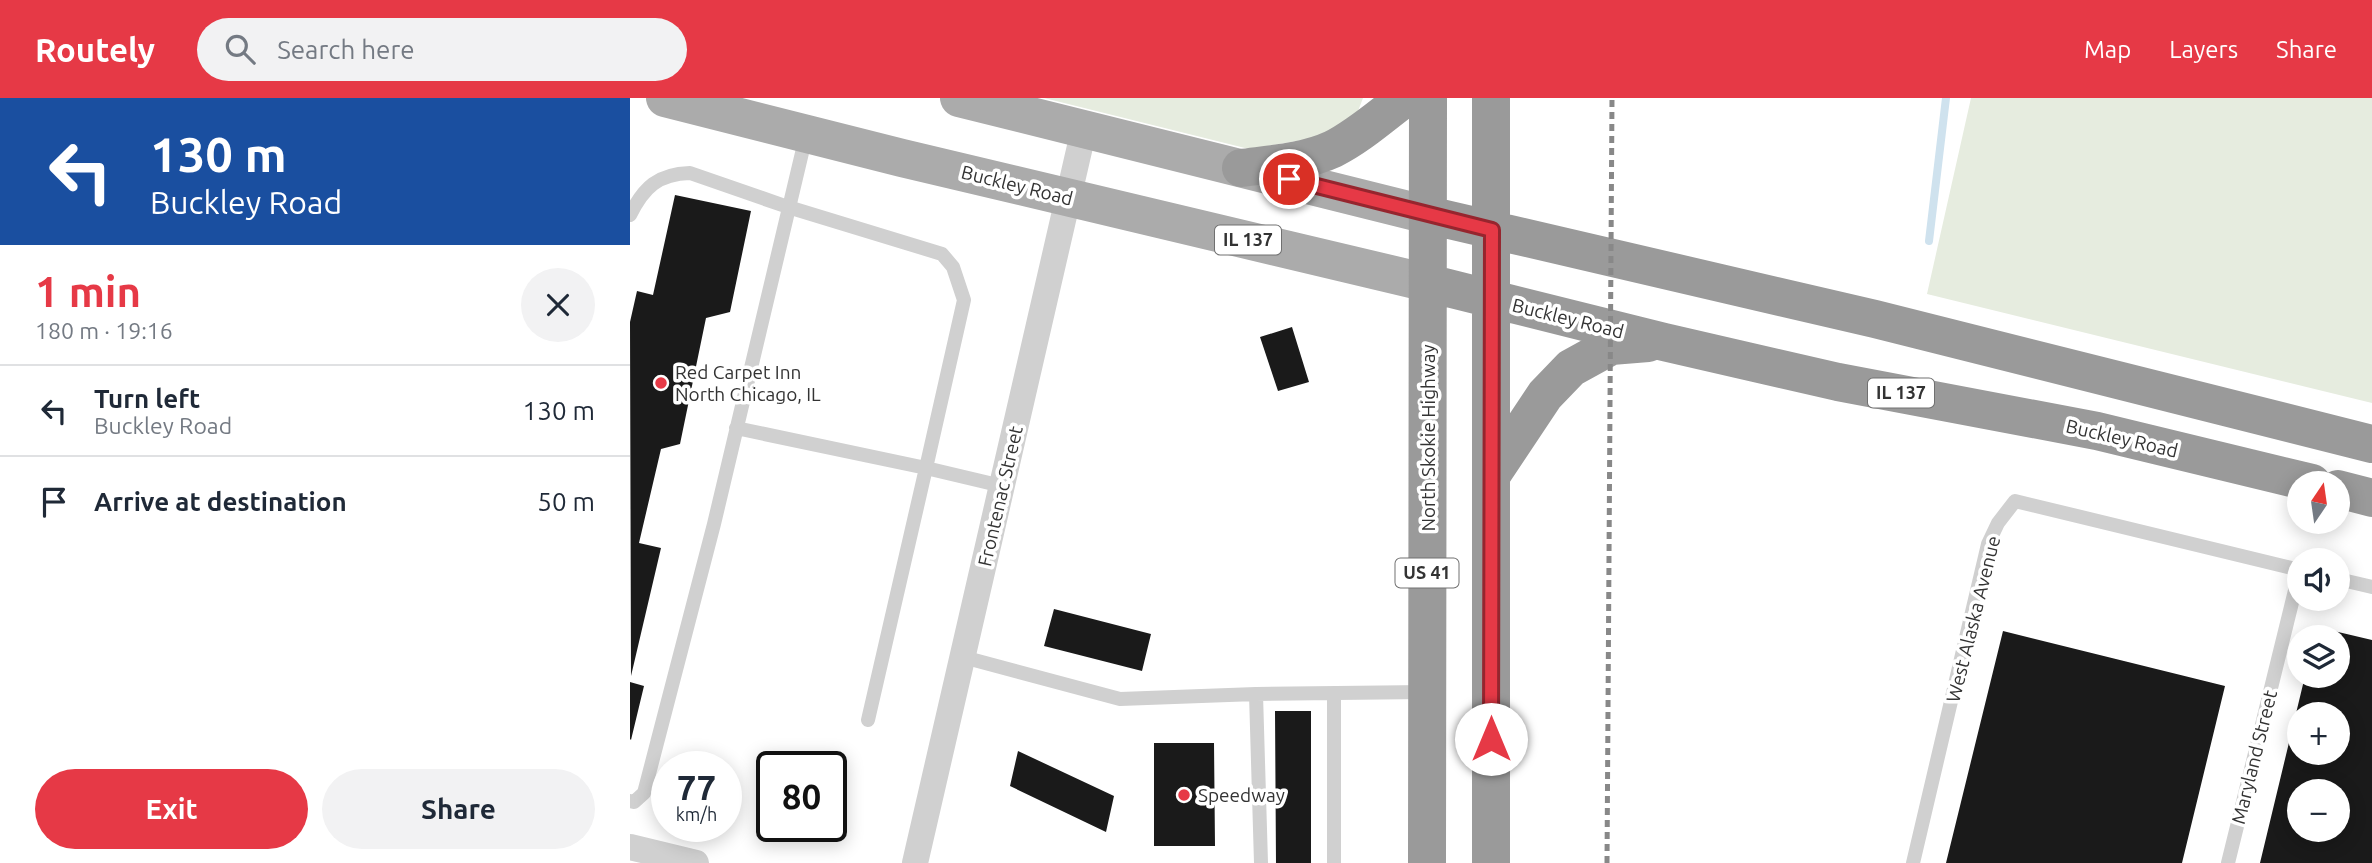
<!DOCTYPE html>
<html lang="en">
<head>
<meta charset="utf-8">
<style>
  body { margin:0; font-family:Ubuntu,sans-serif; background:#f2f2f3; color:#1f2937; height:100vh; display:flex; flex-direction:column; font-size:26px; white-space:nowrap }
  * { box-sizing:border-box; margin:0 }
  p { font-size:23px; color:#747a83 }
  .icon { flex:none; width:38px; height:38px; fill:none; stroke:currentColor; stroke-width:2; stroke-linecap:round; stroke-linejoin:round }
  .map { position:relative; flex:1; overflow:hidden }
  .side { display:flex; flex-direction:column; background:#fff; width:630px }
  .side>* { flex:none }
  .banner { background:#1a4fa0; color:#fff; overflow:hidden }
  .needle { width:46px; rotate:13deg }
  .controls { position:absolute; left:1657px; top:373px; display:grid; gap:14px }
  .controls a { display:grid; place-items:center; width:63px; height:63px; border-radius:50%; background:#fff; box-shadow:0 4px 18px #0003; font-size:35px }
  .speed { position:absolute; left:21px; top:653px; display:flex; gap:14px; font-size:35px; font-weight:700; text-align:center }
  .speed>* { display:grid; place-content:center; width:91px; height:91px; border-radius:50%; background:#fff; box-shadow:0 4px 18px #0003; line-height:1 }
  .speed small { font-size:18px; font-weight:400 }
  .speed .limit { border:4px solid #111; border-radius:10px; background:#fff; color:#111 }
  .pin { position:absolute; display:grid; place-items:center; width:60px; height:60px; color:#fff; margin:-30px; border:4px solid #fff; border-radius:50%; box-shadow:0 2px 7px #0007 }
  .me { position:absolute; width:77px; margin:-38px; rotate:0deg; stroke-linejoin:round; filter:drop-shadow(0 0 5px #0008) }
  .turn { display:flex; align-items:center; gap:24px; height:147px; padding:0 35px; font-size:32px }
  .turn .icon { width:91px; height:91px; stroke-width:2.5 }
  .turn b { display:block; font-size:49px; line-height:60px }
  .round { display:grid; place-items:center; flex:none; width:74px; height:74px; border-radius:37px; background:#f2f2f3 }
  .summary { display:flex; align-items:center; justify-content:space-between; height:119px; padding:0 35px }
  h1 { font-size:42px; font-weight:700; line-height:52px; color:#e63946 }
  .cta { display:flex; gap:14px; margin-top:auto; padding:14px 35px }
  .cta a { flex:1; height:80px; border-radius:42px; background:#e63946; color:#fff; font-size:28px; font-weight:700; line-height:80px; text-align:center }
  .cta a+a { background:#f2f2f3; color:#1f2937 }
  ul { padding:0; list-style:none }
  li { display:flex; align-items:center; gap:21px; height:91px; padding:0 35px; border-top:2px solid #e0e1e3 }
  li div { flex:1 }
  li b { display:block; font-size:26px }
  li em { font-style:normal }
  header { display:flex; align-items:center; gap:42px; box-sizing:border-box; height:98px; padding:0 35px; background:#e63946; color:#fff }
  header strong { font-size:33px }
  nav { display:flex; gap:38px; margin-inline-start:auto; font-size:24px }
  .search { width:490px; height:63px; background:#f2f2f3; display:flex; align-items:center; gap:18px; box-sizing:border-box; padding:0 24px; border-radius:38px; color:#747a83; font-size:26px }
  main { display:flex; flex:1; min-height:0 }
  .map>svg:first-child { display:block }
  .green { fill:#e6ecdf }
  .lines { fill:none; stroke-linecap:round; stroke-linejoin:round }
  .stream { stroke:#cfe2ee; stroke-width:8 }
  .building { fill:#1a1a1a; fill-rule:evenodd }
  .lane { stroke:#d0d0d0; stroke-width:14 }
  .street { stroke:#d0d0d0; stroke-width:26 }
  .primary { stroke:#ababab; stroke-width:38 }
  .highway { stroke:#9a9a9a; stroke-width:38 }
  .rail { stroke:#888; stroke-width:5; stroke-dasharray:7 5; stroke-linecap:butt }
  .route-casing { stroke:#96252e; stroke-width:18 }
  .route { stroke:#e63946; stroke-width:12 }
  .poi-dot { fill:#e63946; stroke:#fff; stroke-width:2.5 }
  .labels { text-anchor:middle; stroke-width:7; stroke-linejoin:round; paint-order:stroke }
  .shield { fill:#fff; stroke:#707070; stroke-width:2 }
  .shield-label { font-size:18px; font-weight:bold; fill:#333 }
  .street-label { font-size:19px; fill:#333; stroke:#fff }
  .poi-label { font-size:19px; fill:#333; stroke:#fff; text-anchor:start }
</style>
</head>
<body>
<header>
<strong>Routely</strong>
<div class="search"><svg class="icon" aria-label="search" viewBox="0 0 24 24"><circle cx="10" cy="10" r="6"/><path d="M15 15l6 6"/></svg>Search here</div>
<nav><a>Map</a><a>Layers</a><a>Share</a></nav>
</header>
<main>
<section class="side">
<div class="banner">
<div class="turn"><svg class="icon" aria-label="left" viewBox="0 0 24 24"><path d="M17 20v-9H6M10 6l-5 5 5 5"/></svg><div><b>130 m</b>Buckley Road</div></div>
</div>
<div class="summary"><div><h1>1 min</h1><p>180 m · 19:16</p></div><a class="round"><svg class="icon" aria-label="close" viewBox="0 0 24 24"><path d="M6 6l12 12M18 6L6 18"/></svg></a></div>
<ul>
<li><svg class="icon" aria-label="left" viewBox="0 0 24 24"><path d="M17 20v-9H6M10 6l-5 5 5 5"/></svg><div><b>Turn left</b><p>Buckley Road</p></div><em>130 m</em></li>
<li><svg class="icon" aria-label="arrive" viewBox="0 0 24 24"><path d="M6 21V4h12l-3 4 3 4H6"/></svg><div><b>Arrive at destination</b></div><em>50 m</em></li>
</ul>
<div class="cta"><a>Exit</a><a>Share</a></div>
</section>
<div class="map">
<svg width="1742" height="765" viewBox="0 0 1742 765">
  <rect width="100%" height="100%" fill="#fff"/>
  <path class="green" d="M414,0h319l-13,34 -101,17z
    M1341,0h401v305l-445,-109z"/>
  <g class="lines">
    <path class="stream" d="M1299,143l17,-143"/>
  </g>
  <path class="building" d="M45,97l76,16 -21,101 -24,6 -26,126 -19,5 -22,94 22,5 -30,128 -1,-354 7,-31 16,4z
    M662,229l17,55 -31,9 -18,-54z
    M424,511l97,25 -9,37 -98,-25z
    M1687,529l55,13v223h-112l45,-187h33v-39h-23zM1670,616h38v38h-38zM1670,693h38v39h-38z
    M1373,533l222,55 -43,177h-236z
    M0,584l14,4 -13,54 -1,-1z
    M645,613h36v152h-35z
    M524,645h60l1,103h-61z
    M388,653l96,45 -8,36 -96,-46z"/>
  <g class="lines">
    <path class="lane" d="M0,117c14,-28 28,-41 60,-42l98,34 154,47 11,13 11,33 -38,168 -190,-40
      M1708,481l34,8
      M333,559l157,42 136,-5
      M238,622l58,-252 76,18
      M0,703l4,1 10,-9 70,-269 92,-388
      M631,765l-5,-169 169,-2
      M704,765v-170
      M1283,765l75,-319 10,-21 17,-22 285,69 -72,293"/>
    <path class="street" d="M0,749l66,16
      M285,765l169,-734"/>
    <path class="primary" d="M35,0l237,60 526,125
      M329,0l469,117"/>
    <path class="highway" d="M611,70c30,-4 64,-6 92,-19 26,-13 49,-34 72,-51
      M798,117l447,104 497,125
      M798,185l236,59 174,40 259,49 215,52
      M861,378l54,-81 26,-27 40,-22 37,-3
      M1708,391l34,9
      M797,765l1,-765
      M861,765v-765"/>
    <path class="rail" d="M977,765l5,-765"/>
  </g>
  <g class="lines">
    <defs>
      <path id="route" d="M659,81l203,51 -1,509"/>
    </defs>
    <use href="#route" class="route-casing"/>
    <use href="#route" class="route"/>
  </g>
  <g class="poi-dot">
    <circle cx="31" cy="285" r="7"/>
    <circle cx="554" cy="697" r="7"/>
  </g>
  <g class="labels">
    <g class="shield">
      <rect x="585" y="127.5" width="66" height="29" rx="5"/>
      <rect x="1238" y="280.5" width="66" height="29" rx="5"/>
      <rect x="765.5" y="460.5" width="63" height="29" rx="5"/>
    </g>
    <g class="shield-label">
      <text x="618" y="148">IL 137</text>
      <text x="1271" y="301">IL 137</text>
      <text x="797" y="481">US 41</text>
    </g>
    <g class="street-label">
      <text transform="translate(387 87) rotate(14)" y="7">Buckley Road</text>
      <text transform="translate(938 220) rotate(14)" y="7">Buckley Road</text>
      <text transform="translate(798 340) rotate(-90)" y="7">North Skokie Highway</text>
      <text transform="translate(1492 340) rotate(13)" y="7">Buckley Road</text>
      <text transform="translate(370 398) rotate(-77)" y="7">Frontenac Street</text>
      <text transform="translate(1343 521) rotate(-76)" y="7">West Alaska Avenue</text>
      <text transform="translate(1624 659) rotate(-76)" y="7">Maryland Street</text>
    </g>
    <g class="poi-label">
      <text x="45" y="281">Red Carpet Inn<tspan x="45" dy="22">North Chicago, IL</tspan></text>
      <text x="568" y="704">Speedway</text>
    </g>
  </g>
</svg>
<div class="controls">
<a><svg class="needle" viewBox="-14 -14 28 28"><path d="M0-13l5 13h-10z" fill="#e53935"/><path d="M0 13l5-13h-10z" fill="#747a83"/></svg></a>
<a><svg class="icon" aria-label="sound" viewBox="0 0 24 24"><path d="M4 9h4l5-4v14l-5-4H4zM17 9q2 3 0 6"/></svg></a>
<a><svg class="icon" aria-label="layers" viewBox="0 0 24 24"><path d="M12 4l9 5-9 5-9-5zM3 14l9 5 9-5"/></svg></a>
<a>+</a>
<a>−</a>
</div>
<div class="speed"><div>77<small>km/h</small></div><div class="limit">80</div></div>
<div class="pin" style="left:659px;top:81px;background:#d93025"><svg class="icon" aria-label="arrive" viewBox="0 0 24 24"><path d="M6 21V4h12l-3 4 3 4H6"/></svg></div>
<svg class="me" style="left:861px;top:641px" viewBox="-20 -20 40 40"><circle r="19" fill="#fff"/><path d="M0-13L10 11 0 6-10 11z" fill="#e63946"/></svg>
</div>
</main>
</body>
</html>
